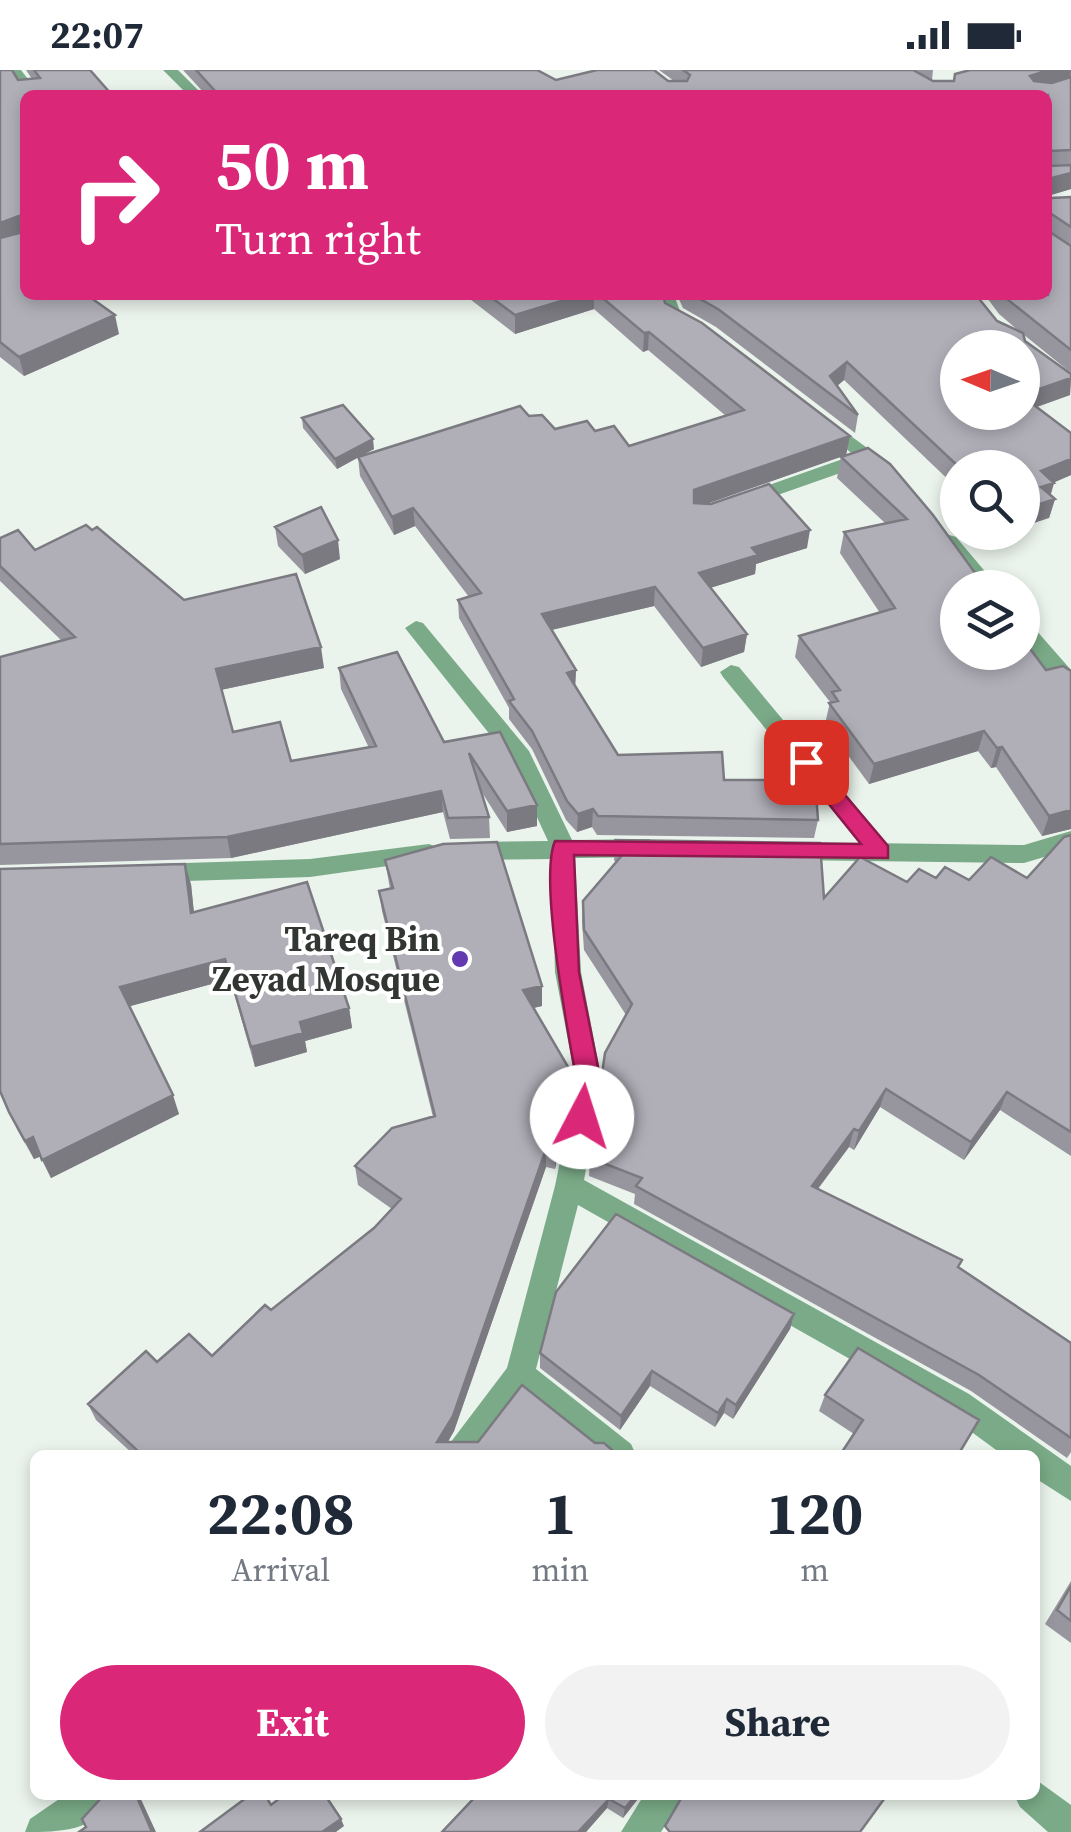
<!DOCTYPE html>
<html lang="en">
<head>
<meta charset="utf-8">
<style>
  body { margin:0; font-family:"Source Serif 4",serif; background:#f2f2f3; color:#1f2937; height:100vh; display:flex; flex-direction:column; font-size:38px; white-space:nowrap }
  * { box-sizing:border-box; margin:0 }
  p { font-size:32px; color:#747a83 }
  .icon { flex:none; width:55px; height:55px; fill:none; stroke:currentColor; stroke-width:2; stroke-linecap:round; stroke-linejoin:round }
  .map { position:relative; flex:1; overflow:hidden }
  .panel { position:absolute; left:30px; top:1380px; width:1010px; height:350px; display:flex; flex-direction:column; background:#fff; border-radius:15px; box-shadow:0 5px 15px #0003 }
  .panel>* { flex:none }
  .top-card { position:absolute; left:20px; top:20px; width:1032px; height:210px; border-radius:15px; box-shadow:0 5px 15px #0003; background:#db2777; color:#fff; overflow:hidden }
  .needle { width:65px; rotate:272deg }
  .buttons { position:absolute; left:940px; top:260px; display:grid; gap:20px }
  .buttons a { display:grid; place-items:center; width:100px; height:100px; border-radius:50%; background:#fff; box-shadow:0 5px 15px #0003; font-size:50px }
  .pin { position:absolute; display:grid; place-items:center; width:85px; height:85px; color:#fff; margin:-42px; border-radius:20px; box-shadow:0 5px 15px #0006 }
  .me { position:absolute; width:110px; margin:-55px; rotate:5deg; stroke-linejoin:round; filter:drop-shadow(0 0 8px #0008) }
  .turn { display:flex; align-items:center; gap:35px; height:210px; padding:0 30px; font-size:45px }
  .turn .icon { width:130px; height:130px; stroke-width:2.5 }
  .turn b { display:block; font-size:70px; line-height:85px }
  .eta { display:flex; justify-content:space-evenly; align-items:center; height:170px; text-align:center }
  .eta b { font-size:60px; font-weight:700; line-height:70px }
  .button { display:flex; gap:20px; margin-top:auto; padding:20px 30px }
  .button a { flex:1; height:115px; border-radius:60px; background:#db2777; color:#fff; font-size:40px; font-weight:700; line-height:115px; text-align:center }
  .button a+a { background:#f2f2f3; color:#1f2937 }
  .status { display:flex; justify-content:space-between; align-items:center; height:70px; padding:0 50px; background:#fff; direction:ltr }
  .status svg { height:28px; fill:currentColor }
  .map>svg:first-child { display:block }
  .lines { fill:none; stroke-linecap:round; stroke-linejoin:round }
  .service { fill:#7aaa87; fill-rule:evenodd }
  .minor { fill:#7aaa87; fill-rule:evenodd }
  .wall { fill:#97969e }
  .shaded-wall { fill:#7b7a81 }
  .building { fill:#b0afb8; stroke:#7b7a81; stroke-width:2.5 }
  .route { fill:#db2777; stroke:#8e194d; stroke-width:2.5 }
  .poi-dot { fill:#6239b1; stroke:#fff; stroke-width:4 }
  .labels { text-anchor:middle; stroke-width:8; stroke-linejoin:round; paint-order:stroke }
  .poi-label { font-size:35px; font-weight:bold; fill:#323633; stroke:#fff; text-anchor:end }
</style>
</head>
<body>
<div class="status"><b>22:07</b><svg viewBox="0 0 49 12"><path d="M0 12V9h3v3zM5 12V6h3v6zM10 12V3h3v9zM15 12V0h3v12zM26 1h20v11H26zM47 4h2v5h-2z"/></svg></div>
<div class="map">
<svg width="1071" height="1762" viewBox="0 0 1071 1762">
  <rect width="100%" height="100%" fill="#eaf3ec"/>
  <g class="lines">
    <path class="service" d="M163,0h15l25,25h-15z
      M731,595l8,2 149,179 4,6 -4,6h-16l-149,-181 -3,-5z"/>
    <path class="minor" d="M6,0h15l19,25h-15z
      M656,225h18l6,16 20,11v8c-24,2 -36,-15 -44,-35z
      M822,345l70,51v8h-14l-12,-10 -114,40h-14v-8l116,-41 -39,-30v-8z
      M949,465l7,2 43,51h-22l-38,-47z
      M1022,550l7,2 42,48v21l-8,-2 -41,-48z
      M416,551l7,2 106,128 43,89 77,-1 12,9 -12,9 -74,1 6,114 21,110 -18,98 385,214 102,72v35l-36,-23v-23h-32l-56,-41 -369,-209 -42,164 95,75 5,11h-40l-74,-59 -46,59h-35l66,-87 48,-182 21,-104 -21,-110 -3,-113 -83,1 -12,-9 12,-9 79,-1 -37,-80 -106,-133z
      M1071,761v18l-47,14 -235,-3 -12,-9 12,-9 235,3z
      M429,774l8,3 4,6 -4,6 -127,18 -155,5 -12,-9 12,-9 155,-5z
      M1035,1709l36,26v27h-23l-28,-25 -6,-12h21z
      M65,1725h48c-16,37 -53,37 -88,37l5,-13z
      M644,1725h40l-23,37h-40z"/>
  </g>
  <path class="wall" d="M0,0l18,10 14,-1 -6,-9h64l-65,225 94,39 -95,42 -24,-19z
    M183,0h354l19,10 118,1 -15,-11h274l-1,10 21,1 2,-7 116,-4v119l-21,6 1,3 20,-1v176l-48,-39 2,7 46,33 -1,21 -33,12 34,26v42l-17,7 -4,14 5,3 -6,19 -27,-50h-64v21l-114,-109 -7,6 21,29 -3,18 -139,-106 -33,-19 -6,-13h299l21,26 22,10 -20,-17 -14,-19h63v-200l-843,-1z
    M457,225h206l2,8 185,133 -4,19 -140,49 101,44 -51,16 -1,10 -45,14 37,46 -3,18 -43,15 -47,-61 -102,24 24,40 -1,17 43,68 106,25 94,40 -4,18 -217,-3 -5,-8 -15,5 -11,-12 -34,-71 -23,-30v-11l-50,-90 -1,-18 11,-3 -54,-71 -21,9 -34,-59 -2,-19 -21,12 -34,-41 -1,-10 72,31 -14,7 169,-40 26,13 40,2 34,15 97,-30 -78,-66 -5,2 -49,-43 -79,25 -49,-38 -4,2z
    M868,378l178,222 25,159 -29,7 -46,-69 -5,1 -13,-17 -109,33 -44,-60 5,-22 -35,-45 4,-21 81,-23 -40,-60 4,-21 41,-9 -48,-45 4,-21z
    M275,457l65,32 -35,15 -27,-28z
    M0,468l184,62 140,68 -103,22 12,42 58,29 78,-13 -28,-59 -2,-21 105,74 56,-10 37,73v21l-30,6 -26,-41 8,26 1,21 -40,1 -7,-27 -212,46 -231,7v-208l62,-16 -62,-60z
    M1071,765v321l-71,-46 -36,50 -84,-53 -26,43 -5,-3 -31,42 141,79 112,75v109l-4,6 -96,-67 -337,-187 1,-10 -46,-18 1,-18 36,-143 -42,-65 -2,-29 1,-20 33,-38 -2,-3 2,-20 208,58 112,-20 33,2 58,-2z
    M385,790l157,126v20l-8,2 37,64 -1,19 -15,78 -9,-2 -92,264 -6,11 147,1 23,12h-484l-38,-35 -8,-16 69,-42 55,-6 162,-128 18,-19 -34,-24 -3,-19 78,-49 -51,-206 -3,-20 11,-2z
    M191,814l3,29 155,95 3,20 -47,13 2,11 -52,15 -25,-88 -100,27 49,108 -128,64 -10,-22 -7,3 -16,-28 -18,-40z
    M794,1244l-4,15 -57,90 -9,-6 -9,14 -65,-41 -30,44 -80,-62v-15z
    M825,1325l154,25 -20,35h-119l14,-21 -35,-23z
    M1071,1511v62l-26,-19z
    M477,1725h164l-18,23 -16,-10 -21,24h-144z"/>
  <path class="shaded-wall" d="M1049,0h22l-1,8 -44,16 4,-18z
    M1071,103v16l-23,7v-17z
    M19,146l5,18 -24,9v-20z
    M581,225h13v14l-79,25v-19z
    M115,245l4,19 -95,42 -5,-19z
    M649,262l-1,18 -5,2 1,-19z
    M847,292l-3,18 -15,13 1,-17z
    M1071,308l-1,17 -48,17v-17z
    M850,366l-4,19 -154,54 2,-19z
    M373,369l1,10 -37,20 -2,-10z
    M1071,389v16l-25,11 8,-3 -5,18 6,-2 -6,19 -27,9v-17l19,-39z
    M413,438l2,18 -21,9 -2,-18z
    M810,460l-3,18 -51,16 -1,10 -58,18 2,-19 53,-25z
    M338,470l2,19 -35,15 -3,-19z
    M655,517l-1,19 -112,26v-18z
    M747,564l-3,18 -43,15 2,-19z
    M321,577l3,21 -104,22 -4,-21z
    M576,600l-1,19 -8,-16z
    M984,661l-6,20 -109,33 5,-20z
    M1002,677l-6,20 -5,1 6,-20z
    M441,721l2,21 -212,46 -4,-21z
    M537,735v21l-30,6v-21z
    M593,739l-1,18 -15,5 1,-18z
    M1071,740v19l-29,7 7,-20z
    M185,794l6,20 5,50 -5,-21z
    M225,889l5,20 -103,28 -7,-20z
    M542,916v20l-19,4v-20z
    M349,938l3,20 -47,13 2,11 -52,15 -4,-20 49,-25z
    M571,1002l-1,19 -15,78v-19z
    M886,1019l-6,18 -26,43 5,-19z
    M1007,1022l-7,18 -36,50 7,-18z
    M173,1025l6,19 -128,64 -9,-18z
    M854,1059l-5,18 -42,56 5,-17z
    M33,1067l9,19 -8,3 -9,-18z
    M546,1079v18l-92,264 -14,24 -3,-13z
    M794,1244l-4,15 -57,90 3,-14z
    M652,1301l-2,15 -30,44 1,-14z
    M727,1329l-3,14 -9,14 3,-14z
    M136,1725h3l17,37h-4z
    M636,1725h5l-18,23 2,-10z
    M609,1729l-2,9 -21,24h-8z
    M341,1749l3,7 -8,6h-14z"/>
  <path class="building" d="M0,0h12l6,10 22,-2 -6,-8h56l22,25h-87v200h62l28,20 -96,42 -19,-15v-104l23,-6 1,-12 -5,-4 -19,7z
    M196,0h341l19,10 41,-10h57l14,11h19l3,-6 -7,-5h230l20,11h21l1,-7 15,-4h79l-19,6 4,5 18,2 19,-6v73l-21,1v15l21,-1v8l-23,6 3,19 20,-1v30l-21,-14v19l21,14v104l-69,-55h46v-200h-846l13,-4z
    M488,225h93l-66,20z
    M599,225h64l2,8 37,20 148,113 -156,54v13l17,1 58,-20 41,46 -58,18 6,7 -59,18 48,61 -44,14 -48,-61 -113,27 34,56 -9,3 51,82 104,-3 2,28h91l3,40 -220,-4 -5,-7 -15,5 -11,-13 -35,-70 -23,-30 5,-2 -56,-99 23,-7 -68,-85 -21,9 -34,-60 162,-51 9,10 13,-1 13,14 32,-8 8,10 19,-5 15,20 115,-36 -95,-78 -5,1z
    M693,225h283l21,26 26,12 2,8 46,33v4l-49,17v-47h-64v64h64v-16l49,37v26l-30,12 13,12 -13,4 14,12 -33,11v-42h-62l-113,-106 -17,14 28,39 -140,-106z
    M343,335l30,34 -38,20 -33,-41z
    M868,378l22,16 43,51 53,73h-28v64h64v-14l24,32 17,-4 8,5v139l-22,6 -47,-69 -5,1 -13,-17 -110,33 -45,-61 9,-2 -6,-9 8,-2 -41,-54 96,-28 -51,-76 63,-13 -66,-62z
    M321,437l17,33 -36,15 -27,-28z
    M86,455l6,5 5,-3 87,73 112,-26 25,73 -105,22 17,63 47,-10 11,39 85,-15 -37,-78 58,-16 47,90 56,-10 37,73 -30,6 -38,-58 20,64 -41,1 -7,-27 -214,46 -227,7v-187l75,-20 -75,-71v-28l18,-8 17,20z
    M1071,765v297l-64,-40 -36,50 -85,-53 -27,42 -5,-2 -42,57 150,74 -4,7 113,76v95l-92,-63 -343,-189 6,-8 -52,-20 15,-105 27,-49 -48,-74 -1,-29 41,-48 -8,-13 204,3 4,55 36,-41 47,25 12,-13 17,9 9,-11 24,13 22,-23 36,21 37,-41z
    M497,772l45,144 -19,4 48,82 -16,78 -9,-1 -93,267 -16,26h41l44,-57 73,58h9l14,12h-476l-54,-51 58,-53 11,11 32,-28 23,22 53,-51 6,5 103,-82 27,-29 -46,-33 37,-38 43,-12 -56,-225 14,-3 -8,-28 58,-16z
    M185,794l6,49 116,-31 42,126 -49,14 3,11 -52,14 -26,-88 -105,28 53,108 -131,65 -9,-23 -8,4 -16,-29 -9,-21v-222z
    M616,1144l178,100 -58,91 -9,-6 -9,14 -66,-42 -31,45 -81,-63 16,-61z
    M858,1278l121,72 -21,35h-118l23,-35 -38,-25z
    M1071,1516v35l-14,-11z
    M104,1725h32l16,37h-73l7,-5 -4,-8z
    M250,1725h15l6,10 13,-10h41l16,24 -19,13h-122z
    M477,1725h159l-11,13 -16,-9 -31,33h-136z
    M683,1725h204l-27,37h-190l-5,-6z"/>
  <path class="route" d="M806,685l7,2 75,89v12l-314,-3 5,117 22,110 -10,42h-17c-8,-16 4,-35 1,-52 -8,-45 -36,-194 -20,-231l306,3 -62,-77 -3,-5z"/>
  <circle class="poi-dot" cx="460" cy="889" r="10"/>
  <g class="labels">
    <g class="poi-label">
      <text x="440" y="881">Tareq Bin<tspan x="440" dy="40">Zeyad Mosque</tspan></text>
    </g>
  </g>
</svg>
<div class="buttons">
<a><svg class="needle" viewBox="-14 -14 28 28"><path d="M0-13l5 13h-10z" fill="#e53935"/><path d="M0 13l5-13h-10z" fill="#747a83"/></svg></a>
<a><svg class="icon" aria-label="search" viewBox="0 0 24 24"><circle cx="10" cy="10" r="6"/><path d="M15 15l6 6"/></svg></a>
<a><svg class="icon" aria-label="layers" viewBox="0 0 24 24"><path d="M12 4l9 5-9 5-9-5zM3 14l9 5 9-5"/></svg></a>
</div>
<div class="pin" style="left:806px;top:692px;background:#d93025"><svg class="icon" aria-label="arrive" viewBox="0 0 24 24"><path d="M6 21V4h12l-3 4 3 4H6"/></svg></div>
<svg class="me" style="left:582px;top:1047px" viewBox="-20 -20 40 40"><circle r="19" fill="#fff"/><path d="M0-13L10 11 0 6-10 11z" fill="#db2777"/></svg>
<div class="top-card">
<div class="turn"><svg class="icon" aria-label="right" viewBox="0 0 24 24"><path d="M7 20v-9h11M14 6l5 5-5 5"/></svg><div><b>50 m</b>Turn right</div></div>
</div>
<section class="panel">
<div class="eta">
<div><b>22:08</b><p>Arrival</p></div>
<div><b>1</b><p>min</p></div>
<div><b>120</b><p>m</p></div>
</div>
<div class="button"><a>Exit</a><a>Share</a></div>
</section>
</div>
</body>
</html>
